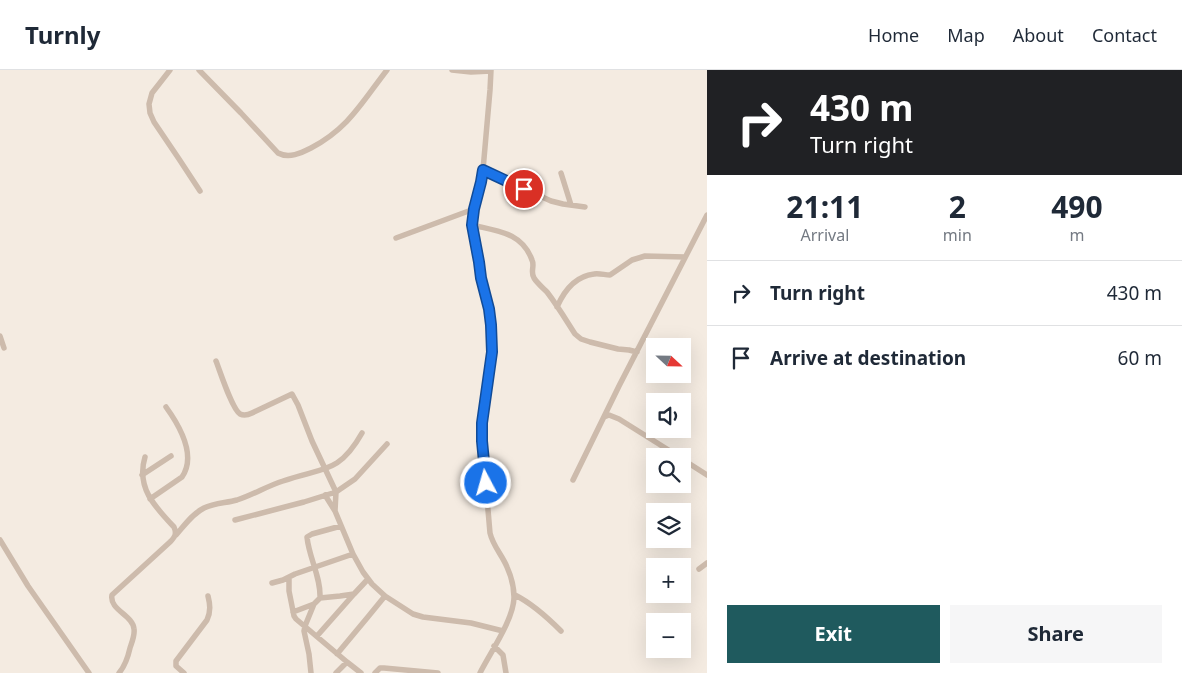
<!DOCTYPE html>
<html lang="en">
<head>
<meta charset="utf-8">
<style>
  body { margin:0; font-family:"Noto Sans",sans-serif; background:#f6f6f7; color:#1f2937; height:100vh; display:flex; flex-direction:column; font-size:19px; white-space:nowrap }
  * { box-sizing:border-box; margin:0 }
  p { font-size:16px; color:#747a83 }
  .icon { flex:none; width:28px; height:28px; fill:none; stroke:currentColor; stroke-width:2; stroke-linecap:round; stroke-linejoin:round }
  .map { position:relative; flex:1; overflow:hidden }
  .side { display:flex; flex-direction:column; background:#fff; width:475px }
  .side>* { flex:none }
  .banner { background:#202124; color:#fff; overflow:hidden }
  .needle { width:32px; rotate:112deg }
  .buttons { position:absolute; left:646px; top:268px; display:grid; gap:10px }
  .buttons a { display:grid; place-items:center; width:45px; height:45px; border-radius:0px; background:#fff; box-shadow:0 5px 20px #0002; font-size:25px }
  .pin { position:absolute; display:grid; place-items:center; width:42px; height:42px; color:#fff; margin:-21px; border:2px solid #fff; border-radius:50%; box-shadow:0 1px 5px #0007 }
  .me { position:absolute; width:55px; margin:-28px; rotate:354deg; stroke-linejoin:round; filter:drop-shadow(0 0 4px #0008) }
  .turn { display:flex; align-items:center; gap:18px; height:105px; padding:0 20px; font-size:22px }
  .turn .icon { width:65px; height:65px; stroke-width:2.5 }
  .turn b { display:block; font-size:35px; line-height:42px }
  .eta { display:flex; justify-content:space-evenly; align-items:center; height:85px; text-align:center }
  .eta b { font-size:30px; font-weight:700; line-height:35px }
  .primary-button { display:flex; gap:10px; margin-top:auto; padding:10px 20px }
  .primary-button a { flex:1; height:58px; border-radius:0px; background:#1f5a5e; color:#fff; font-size:20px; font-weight:700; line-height:58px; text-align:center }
  .primary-button a+a { background:#f6f6f7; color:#1f2937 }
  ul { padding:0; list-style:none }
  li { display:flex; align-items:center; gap:15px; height:65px; padding:0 20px; border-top:1px solid #e0e1e3 }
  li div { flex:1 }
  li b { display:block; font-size:19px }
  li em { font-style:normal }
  header { display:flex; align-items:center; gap:30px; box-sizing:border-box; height:70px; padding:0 25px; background:#fff; border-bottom:1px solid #e0e1e3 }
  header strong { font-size:24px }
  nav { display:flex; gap:28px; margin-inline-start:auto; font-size:18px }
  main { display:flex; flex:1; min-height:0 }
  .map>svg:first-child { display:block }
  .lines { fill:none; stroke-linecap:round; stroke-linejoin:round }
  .minor { stroke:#cdbbac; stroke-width:5.5 }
  .route-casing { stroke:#114b97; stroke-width:12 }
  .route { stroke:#1a73e8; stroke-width:9 }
</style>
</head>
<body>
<header>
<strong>Turnly</strong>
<nav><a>Home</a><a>Map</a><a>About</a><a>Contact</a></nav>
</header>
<main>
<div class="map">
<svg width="707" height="603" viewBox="0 0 707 603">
  <rect width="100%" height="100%" fill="#f4ebe1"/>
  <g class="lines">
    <path class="minor" d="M170,0l-18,23 -3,11 1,9 4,9 25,37 21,32
      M199,0l42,43 37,40c11,6 23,0 33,-5 38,-20 51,-46 76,-78
      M452,0l19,2 20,-1
      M483,100l68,31 12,3 22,3
      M561,103l10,32
      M472,155c25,6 50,7 60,35 3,6 -2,12 2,18 3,5 9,10 13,14 10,13 19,28 28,42l6,5 9,3 28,7 11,1 8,2
      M396,168l78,-29
      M557,237c7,-16 19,-31 37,-33 5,-1 11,1 16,1l22,-15 13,-4 40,1
      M0,266l4,12
      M216,291c4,10 16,48 24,53 4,2 8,1 12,-1l40,-19 6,11 14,36 24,51 -1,19
      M604,347l5,-2 10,4 59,37
      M682,389l25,16
      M142,405l29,-19
      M573,410l46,-94 88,-171
      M325,425l10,16 18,43 10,18 9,12 13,12 28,18 10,3 48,6 32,8
      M150,429l32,-22c15,-22 -3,-52 -16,-70
      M235,450l69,-18 32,-10 19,-13 32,-35
      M176,465c8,-9 16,-21 28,-27 10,-5 22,-5 33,-8 16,-5 30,-14 46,-19 40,-14 56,-7 79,-48
      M0,470l28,46 61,87
      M699,499l8,-6
      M289,508v13l5,25 2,3 51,43 -11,11
      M272,513l11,-3 12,-6 58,-20
      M515,525c18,9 32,22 46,36
      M320,528l20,-2 14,-2
      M293,542l21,-8 6,-6c1,-21 -11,-40 -13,-61l5,-3 29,-8
      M317,566l37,-42 14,-15
      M494,576l9,9 3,18
      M337,584l30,-36 18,-22
      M347,592l14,11
      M119,603c6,-7 9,-16 11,-25 2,-6 5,-13 4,-19 -1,-14 -25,-19 -22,-34l58,-53c5,-5 7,-8 4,-15 -20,-21 -38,-40 -29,-70
      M184,603l-8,-7v-5l31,-41c4,-9 3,-16 1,-24
      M311,603l-2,-19 -5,-23 1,-5 9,-22
      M375,603l5,-5h4l54,5
      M480,603c10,-20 34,-54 34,-76 0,-10 -3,-21 -7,-30 -5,-12 -14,-21 -17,-34l-8,-92v-18l10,-71 -1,-27 -2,-16 -8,-31 -2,-16 -7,-37 2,-16 7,-27 2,-12 7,-80 1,-20"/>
  </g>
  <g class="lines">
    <defs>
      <path id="route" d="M486,413l-4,-42v-18l10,-71 -1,-27 -2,-16 -8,-31 -2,-16 -7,-37 2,-16 7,-27 2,-12 41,19"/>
    </defs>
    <use href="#route" class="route-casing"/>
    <use href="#route" class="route"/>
  </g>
</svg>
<div class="buttons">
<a><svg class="needle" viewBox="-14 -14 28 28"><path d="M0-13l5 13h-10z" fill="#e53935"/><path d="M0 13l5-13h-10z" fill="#747a83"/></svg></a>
<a><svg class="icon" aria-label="sound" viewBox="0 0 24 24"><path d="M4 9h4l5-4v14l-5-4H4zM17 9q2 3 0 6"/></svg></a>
<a><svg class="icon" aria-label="search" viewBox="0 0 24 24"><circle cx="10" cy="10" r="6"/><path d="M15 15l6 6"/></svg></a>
<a><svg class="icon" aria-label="layers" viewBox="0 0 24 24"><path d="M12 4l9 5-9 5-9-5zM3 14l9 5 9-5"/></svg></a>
<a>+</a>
<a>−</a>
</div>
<div class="pin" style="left:524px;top:119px;background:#d93025"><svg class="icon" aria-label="arrive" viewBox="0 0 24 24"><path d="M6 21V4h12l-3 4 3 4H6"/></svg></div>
<svg class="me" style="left:486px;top:413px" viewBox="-20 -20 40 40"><circle r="17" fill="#1a73e8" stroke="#fff" stroke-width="3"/><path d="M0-11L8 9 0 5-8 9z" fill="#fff"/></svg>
</div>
<section class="side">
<div class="banner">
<div class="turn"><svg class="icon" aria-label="right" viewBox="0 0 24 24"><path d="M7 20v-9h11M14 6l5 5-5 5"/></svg><div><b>430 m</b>Turn right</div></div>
</div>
<div class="eta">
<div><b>21:11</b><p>Arrival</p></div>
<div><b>2</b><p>min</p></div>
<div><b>490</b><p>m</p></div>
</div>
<ul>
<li><svg class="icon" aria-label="right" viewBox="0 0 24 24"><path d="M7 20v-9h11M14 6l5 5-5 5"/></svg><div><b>Turn right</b></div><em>430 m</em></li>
<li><svg class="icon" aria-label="arrive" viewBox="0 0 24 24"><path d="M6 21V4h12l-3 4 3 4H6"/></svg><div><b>Arrive at destination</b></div><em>60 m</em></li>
</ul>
<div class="primary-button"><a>Exit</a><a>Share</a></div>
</section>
</main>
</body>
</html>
